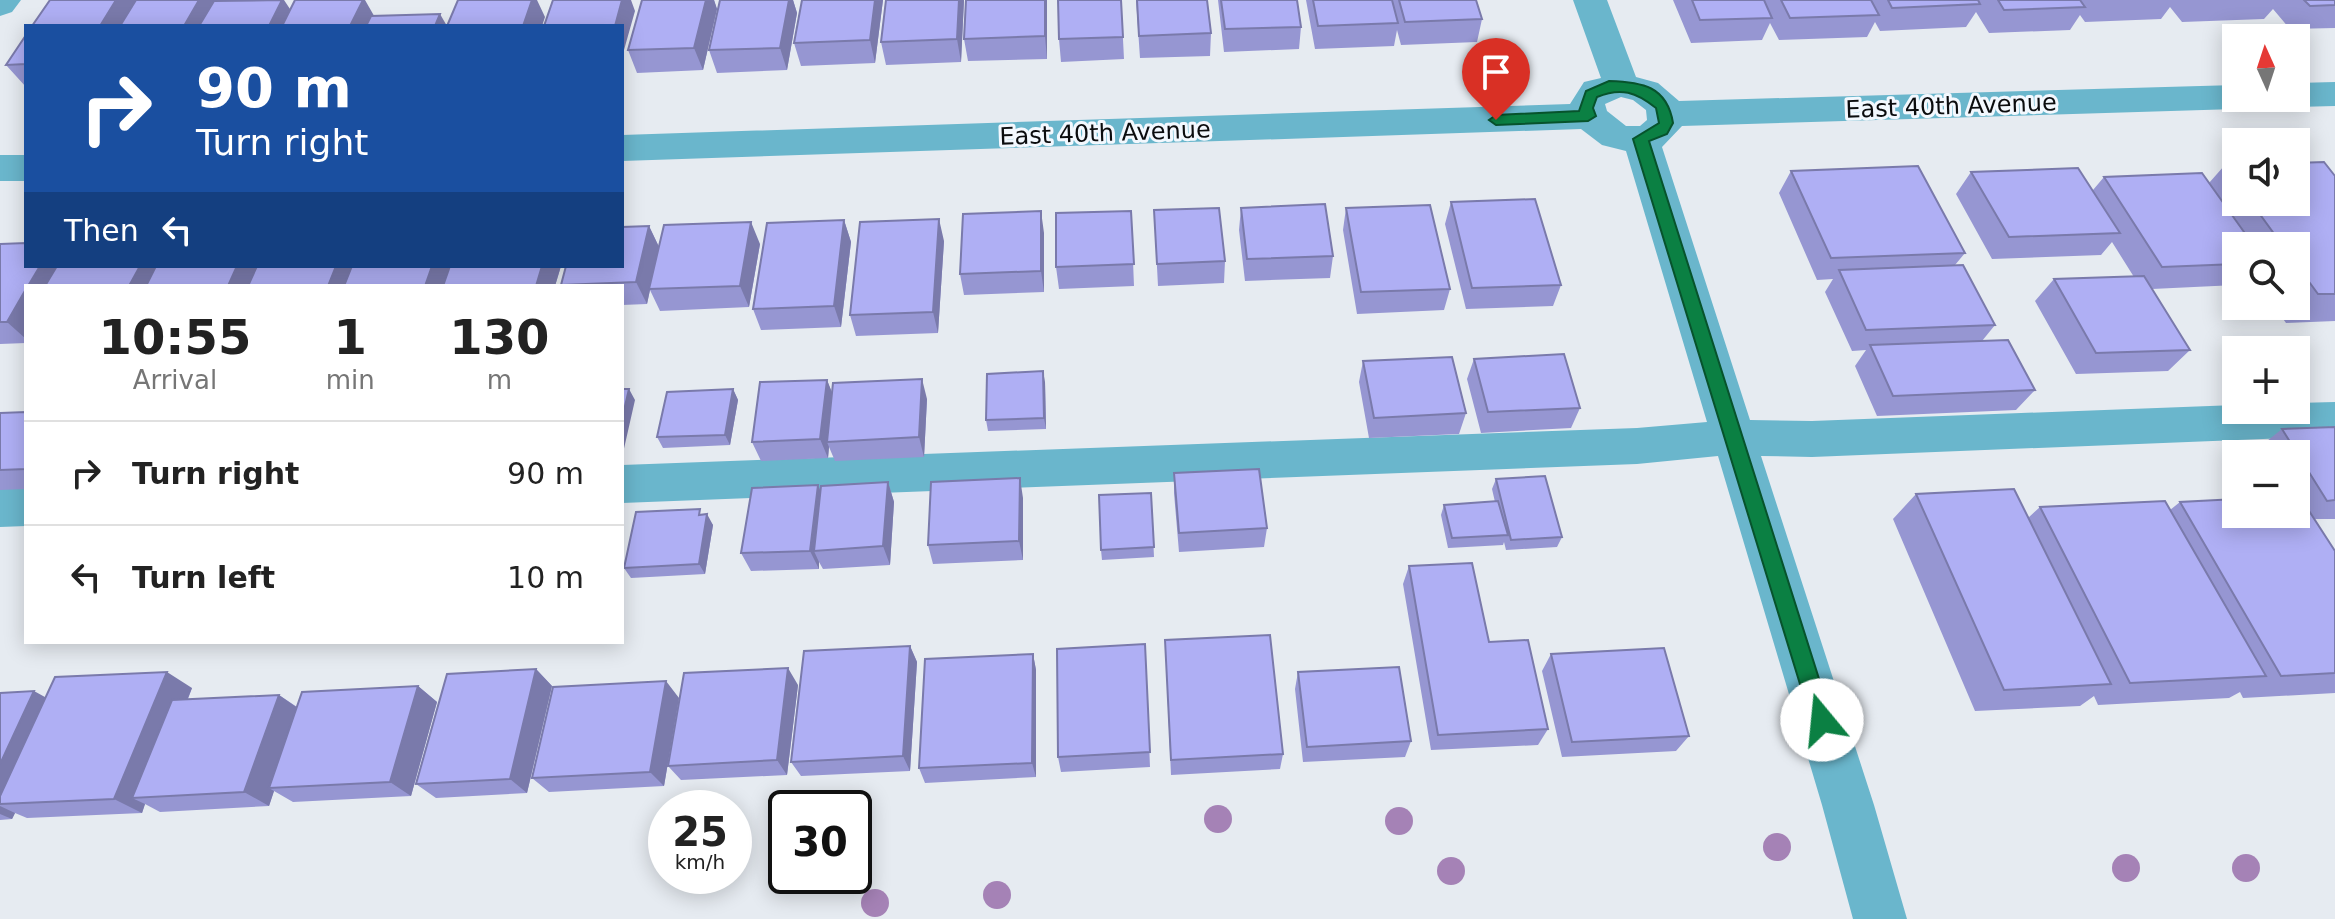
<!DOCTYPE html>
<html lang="en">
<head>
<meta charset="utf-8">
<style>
  body { margin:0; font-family:"DejaVu Sans",sans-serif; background:#f2f2f2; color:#222; height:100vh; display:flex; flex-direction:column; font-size:30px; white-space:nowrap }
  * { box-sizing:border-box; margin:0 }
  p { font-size:26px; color:#767676 }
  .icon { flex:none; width:44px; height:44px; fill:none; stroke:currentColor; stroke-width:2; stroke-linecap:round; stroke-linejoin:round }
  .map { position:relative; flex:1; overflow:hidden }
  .side { position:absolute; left:24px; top:284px; width:600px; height:360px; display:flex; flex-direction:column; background:#fff; border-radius:0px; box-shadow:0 4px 20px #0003 }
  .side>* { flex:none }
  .banner { position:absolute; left:24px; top:24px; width:600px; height:244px; border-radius:0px; box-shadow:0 4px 20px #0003; background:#1a4fa0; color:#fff; overflow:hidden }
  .needle { width:52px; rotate:357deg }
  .fabs { position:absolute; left:2222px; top:24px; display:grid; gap:16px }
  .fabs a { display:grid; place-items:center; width:88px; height:88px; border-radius:0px; background:#fff; box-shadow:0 4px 20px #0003; font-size:40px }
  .speed { position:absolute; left:648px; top:790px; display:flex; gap:16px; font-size:40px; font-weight:700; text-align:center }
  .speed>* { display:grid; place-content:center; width:104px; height:104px; border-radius:50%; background:#fff; box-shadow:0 4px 20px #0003; line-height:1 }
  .speed small { font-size:20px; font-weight:400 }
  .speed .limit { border:4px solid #111; border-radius:12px; background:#fff; color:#111 }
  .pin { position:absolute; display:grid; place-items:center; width:68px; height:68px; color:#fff; margin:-82px -34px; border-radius:50% 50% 50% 0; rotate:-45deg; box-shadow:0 0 8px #0007 }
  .pin .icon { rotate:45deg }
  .me { position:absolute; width:88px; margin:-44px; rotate:343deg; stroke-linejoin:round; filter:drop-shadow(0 0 6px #0008) }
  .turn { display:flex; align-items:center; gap:28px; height:168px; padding:0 40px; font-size:36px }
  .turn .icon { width:104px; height:104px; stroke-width:2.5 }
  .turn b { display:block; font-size:56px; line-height:68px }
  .then { display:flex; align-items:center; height:76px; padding:0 40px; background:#0003; gap:16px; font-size:30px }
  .eta { display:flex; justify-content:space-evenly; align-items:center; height:136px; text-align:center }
  .eta b { font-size:48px; font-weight:800; line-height:56px }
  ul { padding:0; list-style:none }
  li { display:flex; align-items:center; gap:24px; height:104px; padding:0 40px; border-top:2px solid #e0e0e0 }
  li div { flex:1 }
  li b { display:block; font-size:30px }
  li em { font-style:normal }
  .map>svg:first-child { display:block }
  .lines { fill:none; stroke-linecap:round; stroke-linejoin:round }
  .minor { fill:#6ab6cc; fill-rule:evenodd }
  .tree { fill:#a582b6 }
  .wall { fill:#9696d2 }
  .shaded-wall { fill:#7a7aab }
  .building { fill:#afaff4; stroke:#7a7aab; stroke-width:2 }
  .route { fill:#0b8043; stroke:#07532c; stroke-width:2 }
  .labels { text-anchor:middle; stroke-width:6; stroke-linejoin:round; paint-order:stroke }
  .street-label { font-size:24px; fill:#0b0c0e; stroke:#f3f8fe }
</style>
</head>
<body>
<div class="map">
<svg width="2335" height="919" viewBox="0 0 2335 919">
  <rect width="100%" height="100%" fill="#e6ebf1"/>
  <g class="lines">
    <path class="minor" d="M0,0h21l-9,12 -12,4z
      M1573,0h34l29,77 22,6 21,18 557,-16v13h17l-4,7 -13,4 -554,17 -20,21 88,273 62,1 424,-16v5h60v-7l39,-1v34l-523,21 -51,-1 113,349 33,114h-54l-31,-114 -104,-349 -81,8 -1015,39v-38l1015,-37 70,-6 -81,-271 -24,-6 -21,-16 -959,32v-26l948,-31 14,-22 17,-4zM1621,97l12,3 13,10 1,10 -7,6h-14l-19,-15 -2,-7z
      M2335,82v24l-39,1 -13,-4 -3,-5h16v-15z
      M0,155h26v26h-26z
      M26,488v38l-26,1v-38z"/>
  </g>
  <g class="tree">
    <circle cx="1218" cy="819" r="14"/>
    <circle cx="1399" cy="821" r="14"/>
    <circle cx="1777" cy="847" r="14"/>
    <circle cx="2126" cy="868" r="14"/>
    <circle cx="2246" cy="868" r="14"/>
    <circle cx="1451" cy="871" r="14"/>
    <circle cx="997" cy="895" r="14"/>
    <circle cx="875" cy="903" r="14"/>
  </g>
  <path class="wall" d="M642,0h72l3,9 -14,61 -66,3 -9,-23z
    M720,0h73l4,13 -10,57 -70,3 -8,-23z
    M802,0h81l-8,63 -74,3 -7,-23z
    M964,0l-3,62 -75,3 -5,-23z
    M1047,0v59l-79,2 -4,-22z
    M1121,0l3,59 -63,3 -2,-23z
    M1136,0l75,33 -1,23 -70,2z
    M1218,0h79l4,27 -2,22 -75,3z
    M1306,0h170l6,19 -5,23 -76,3 -4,-15 -3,16 -79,3z
    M1673,0h662v28l-45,1 -17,-20 -9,10 -82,3 -12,-15 -9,12 -76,3 -5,-7 -10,15 -81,3 -13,-21 -10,15 -86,4 -5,-9 -8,15 -88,3 -9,-17 -8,17 -71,3z
    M26,35v52l-20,-22z
    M2224,166h12v36h60l39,-26v145l-49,2 -12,-17h22v-60h-60v39l-84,4 38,61 -22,21 -92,3 -41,-73 19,-22 80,-2 -22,-35 -11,13 -109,4 -36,-65 15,-22 122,18 11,-13 105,6z
    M1791,171l174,82 -10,12 40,60 -13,16 53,49 -19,20 -139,6 -22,-50 11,-16 -14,1 -27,-59 8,-13 -16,1 -38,-87z
    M1451,202l110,83 -8,21 -87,3 -21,-85z
    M1241,208l92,48 -3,22 -85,3 -6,-51z
    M1346,208l104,81 -6,21 -87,4 -14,-84z
    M1154,210l71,51 -1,22 -66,3z
    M1131,211l3,75 -75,3 -3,-22z
    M844,220l7,22 -10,85 -80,3 -8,-21z
    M649,226l10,21 101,-3 -11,63 -89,4 -10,-21 -3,14 -25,1v-19h-61z
    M1044,233v59l-80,3 -4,-21z
    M944,241l-6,92 -82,3 -6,-21z
    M0,244l26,22h535l-6,20h-529v57l-26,1z
    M1474,359l106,49 -9,20 -90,5 -14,-54z
    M1363,361l103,52 -7,21 -90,4 -10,-56z
    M827,380l5,13 95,6 -3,58 -89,4 -6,-14 -1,11 -67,3 -9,-19z
    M1045,382l1,47 -58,2 -2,-11z
    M733,389l5,11 -8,45 -67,3 -6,-11z
    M26,412v77l-26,1v-77z
    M2335,427v92h-21l21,32v142l-92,5 -3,-6 -11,6 -131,7 -4,-9 -14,10 -105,5 -82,-192 23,-25 112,24 12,-11 130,3 10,-8 116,12v-60h-36l-3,-5 25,-20z
    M1174,473l93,55 -3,19 -85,5 -5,-59z
    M1496,479l66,58 -5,10 -51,3 -2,-8 -1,3 -55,3 -7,-33 3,-10 51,-3 -3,-13z
    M888,482l6,20 -4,63 -67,4 -4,-7v7l-68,2 -10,-18 77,-68 3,7z
    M1151,493l3,64 -52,3 -1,-10z
    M1023,498v62l-90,4 -5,-19z
    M704,515l9,10 -8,49 -74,4 -7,-10z
    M1409,566l80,76 59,87 -10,16 -107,5 -28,-166z
    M1165,640l118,114 -3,15 -109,6z
    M1145,644l5,123 -89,5 -3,-15z
    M910,646l7,16 -7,109 -109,5 -10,-14z
    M1033,654l3,16v107l-111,6 -6,-15z
    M1551,654l138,82 -13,15 -114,6 -20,-86z
    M536,669l16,17 -25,107 -91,5 -20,-14z
    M1298,672l113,69 -6,16 -102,5 -8,-73z
    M798,685l-11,90 -106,5 -13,-14z
    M418,686l19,16 -26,94 -118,6 -19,-11 -5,15 -109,6 -15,-8 -3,9 -115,5 -12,-5 -3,6 -12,1v-127l46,5 146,-10 -4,11 91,-4 18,12z
    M679,698l-15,88 -115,6 -17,-14z"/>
  <path class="shaded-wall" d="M116,0h33l-16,26h-33z
    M199,0h18l7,10 -10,16h-30z
    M282,0h2l14,21 -2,5h-27z
    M363,0h2l12,21 -2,5h-25z
    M532,0h5l8,17 -3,9h-19z
    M622,0h9l4,11 -13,46v-31h-7z
    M706,0h8l3,9 -14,61 -9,-22z
    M789,0h4l4,13 -10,57 -7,-22z
    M875,0h8l-8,63 -5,-23z
    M959,0h5l-3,62 -4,-23z
    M1045,0h2v59l-2,-23z
    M440,14l7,12h-12z
    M1041,211l3,22v59l-3,-21z
    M939,219l5,22 -6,92 -5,-21z
    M844,220l7,22 -10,85 -7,-21z
    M751,222l9,22 -11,63 -9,-21z
    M649,226l10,21 -12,57 -11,-22z
    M40,266h35l-11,20h-36z
    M140,266h31l-10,20h-32z
    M237,266h29l-9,20h-29z
    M336,266h25l-8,20h-25z
    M432,266h23l-7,20h-23z
    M542,266h19l-6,20h-19z
    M26,289v33h-2l2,1v16l-19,-17z
    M1043,371l2,11 1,47 -2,-11z
    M922,379l5,20 -3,58 -5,-20z
    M827,380l8,20 -8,42 2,5 -1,11 -8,-19z
    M629,389l6,11 -12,53 -1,-2v-32z
    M733,389l5,11 -8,45 -5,-10z
    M1020,478l3,20v62l-4,-19z
    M888,482l6,20 -4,63 -7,-19z
    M818,485l8,20 -12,46 5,11v7l-9,-18z
    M707,514l6,11 -8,49 -6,-10z
    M910,646l7,16 -7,109 -7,-15z
    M1033,654l3,16v107l-4,-14z
    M788,668l10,17 -11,90 -10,-15z
    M536,669l16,17 -25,107 -17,-14z
    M167,672l25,16 -44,109 -16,1 13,6 -3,9 -28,-14z
    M666,681l13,17 -15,88 -14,-14z
    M418,686l19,16 -26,94 -21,-14z
    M34,691l29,16 -63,97v-40z
    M279,695l23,16 -33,77 5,3 -5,15 -25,-14z
    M0,806l15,7 -3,6 -12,-5z"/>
  <path class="building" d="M50,0h66l-16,26h-68z
    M136,0h63l-15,26h-64z
    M282,0l-13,26h-70l15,-25z
    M295,0h68l-13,26h-68z
    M458,0h74l-9,26h-76z
    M553,0h69l-7,26h-71z
    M642,0h64l-12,48 -66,2z
    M720,0h69l-9,48 -71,2z
    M802,0h73l-5,40 -76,3z
    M886,0h73l-2,39 -76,3z
    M966,0h79v36l-81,3z
    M1058,0h63l2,37 -64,2z
    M1137,0h70l4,33 -72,3z
    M1221,0h76l4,27 -76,2z
    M1313,0h79l6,23 -80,3z
    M1399,0h77l6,19 -77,3z
    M1692,0h72l8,18 -72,2z
    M1781,0h90l8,15 -89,3z
    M1888,0h90l2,4 -88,4z
    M1998,0h82l5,7 -81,3z
    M2304,0h31v5l-25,1z
    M440,14l-5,12h-69l5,-10z
    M26,35v29l-20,1z
    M2324,162l11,14v118h-17l-22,-30v-18h-13l-32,-44h45v-39z
    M1918,166l47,87 -134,5 -40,-87z
    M2224,166h12v16z
    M2078,168l42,65 -111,4 -38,-65z
    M2202,173l52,73h-18v18l-74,3 -58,-90z
    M1535,199l26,86 -89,3 -21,-86z
    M1325,204l8,52 -86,3 -6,-51z
    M1430,205l20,84 -89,3 -15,-84z
    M1219,208l6,53 -68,3 -3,-54z
    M1041,211v60l-81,3 3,-60z
    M1131,211l3,53 -78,3v-54z
    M939,219l-6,93 -83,3 10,-93z
    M844,220l-10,86 -81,3 14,-86z
    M751,222l-11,64 -91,3 15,-64z
    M649,226l-13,56 -75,3 5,-19h56v-39z
    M26,243v23h14l-12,20h-2v3l-19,33h-7v-78z
    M1963,265l32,60 -129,5 -27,-60z
    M57,266h83l-11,20h-84z
    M156,266h81l-9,20h-82z
    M257,266h79l-8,20h-80z
    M352,266h80l-7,20h-81z
    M450,266h92l-6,20h-93z
    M2144,276l46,74 -94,3 -42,-74z
    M2008,340l27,50 -142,6 -23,-51z
    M1564,354l16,54 -92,4 -14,-53z
    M1452,357l14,56 -92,5 -11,-57z
    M1043,371l1,47 -58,2 1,-46z
    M922,379l-3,58 -92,5 6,-59z
    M827,380l-7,59 -68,3 8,-60z
    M622,389h7l-7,30z
    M733,389l-8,46 -68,2 10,-45z
    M26,412v57l-26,1v-57z
    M2335,427v73l-8,1 -45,-72z
    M1259,469l8,59 -88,5 -5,-60z
    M1545,476l17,61 -51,3 -15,-61z
    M1020,478l-1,63 -91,4 3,-63z
    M888,482l-5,64 -69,5 7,-65z
    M818,485l-8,66 -69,2 11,-65z
    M2014,489l97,195 -107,6 -88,-196z
    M1151,493l3,54 -53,3 -2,-55z
    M2296,497h4l35,54v122l-54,3 -101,-174 56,-3v15h60z
    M1498,501l10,34 -56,3 -8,-33z
    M2165,501l101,175 -136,7 -90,-176z
    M700,509l-1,6 8,-1 -8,50 -75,4 12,-56z
    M1472,563l17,79 39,-2 20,89 -110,6 -29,-169z
    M1270,635l13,119 -112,6 -6,-120z
    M1145,644l5,108 -92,5 -1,-108z
    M910,646l-7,110 -112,6 13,-111z
    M1664,648l25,88 -117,6 -21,-88z
    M1033,654l-1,109 -113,5 6,-109z
    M1399,667l12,74 -104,6 -9,-75z
    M788,668l-11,92 -109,6 16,-93z
    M536,669l-26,110 -94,5 31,-110z
    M167,672l-53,127 -114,5v-8l55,-119z
    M666,681l-16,91 -118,6 21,-91z
    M418,686l-28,96 -121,6 33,-96z
    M34,691l-34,73v-71z
    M279,695l-35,97 -112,6 40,-98z"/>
  <path class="route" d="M1609,81c33,1 58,5 64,42l-6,11 -18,7 183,579 -3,7 -7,3 -8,-3 -3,-7 -178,-581 26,-16 -3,-15c-20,-16 -35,-21 -59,-11l-4,11 3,8 -8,5 -92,4 -7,-5 7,-5 83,-4 7,-20z"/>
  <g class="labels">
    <g class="street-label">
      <text transform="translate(1951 106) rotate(-2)" y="8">East 40th Avenue</text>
      <text transform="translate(1105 133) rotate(-2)" y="8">East 40th Avenue</text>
    </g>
  </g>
</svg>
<div class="fabs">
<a><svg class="needle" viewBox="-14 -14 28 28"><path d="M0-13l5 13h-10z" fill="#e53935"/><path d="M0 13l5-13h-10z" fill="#767676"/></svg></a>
<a><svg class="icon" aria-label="sound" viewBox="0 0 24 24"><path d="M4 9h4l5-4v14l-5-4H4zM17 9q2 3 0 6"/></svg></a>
<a><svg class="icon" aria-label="search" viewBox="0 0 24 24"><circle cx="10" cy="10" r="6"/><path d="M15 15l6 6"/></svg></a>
<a>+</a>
<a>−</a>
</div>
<div class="speed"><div>25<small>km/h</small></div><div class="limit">30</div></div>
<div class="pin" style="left:1496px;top:120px;background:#d93025"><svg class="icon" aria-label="arrive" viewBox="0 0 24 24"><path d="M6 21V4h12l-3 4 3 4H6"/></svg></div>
<svg class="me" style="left:1822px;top:720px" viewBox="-20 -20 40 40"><circle r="19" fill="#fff"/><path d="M0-13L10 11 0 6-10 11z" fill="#0b8043"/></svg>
<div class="banner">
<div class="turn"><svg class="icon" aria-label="right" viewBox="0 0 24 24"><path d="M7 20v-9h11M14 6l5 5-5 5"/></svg><div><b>90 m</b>Turn right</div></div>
<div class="then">Then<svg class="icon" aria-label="left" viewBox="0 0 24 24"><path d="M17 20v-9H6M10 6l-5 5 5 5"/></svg></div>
</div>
<section class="side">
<div class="eta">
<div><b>10:55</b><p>Arrival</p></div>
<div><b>1</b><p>min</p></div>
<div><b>130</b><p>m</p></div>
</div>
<ul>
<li><svg class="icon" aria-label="right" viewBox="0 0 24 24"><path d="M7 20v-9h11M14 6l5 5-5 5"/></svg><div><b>Turn right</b></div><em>90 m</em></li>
<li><svg class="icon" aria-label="left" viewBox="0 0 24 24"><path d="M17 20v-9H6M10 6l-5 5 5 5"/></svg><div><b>Turn left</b></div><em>10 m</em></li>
</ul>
</section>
</div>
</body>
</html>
